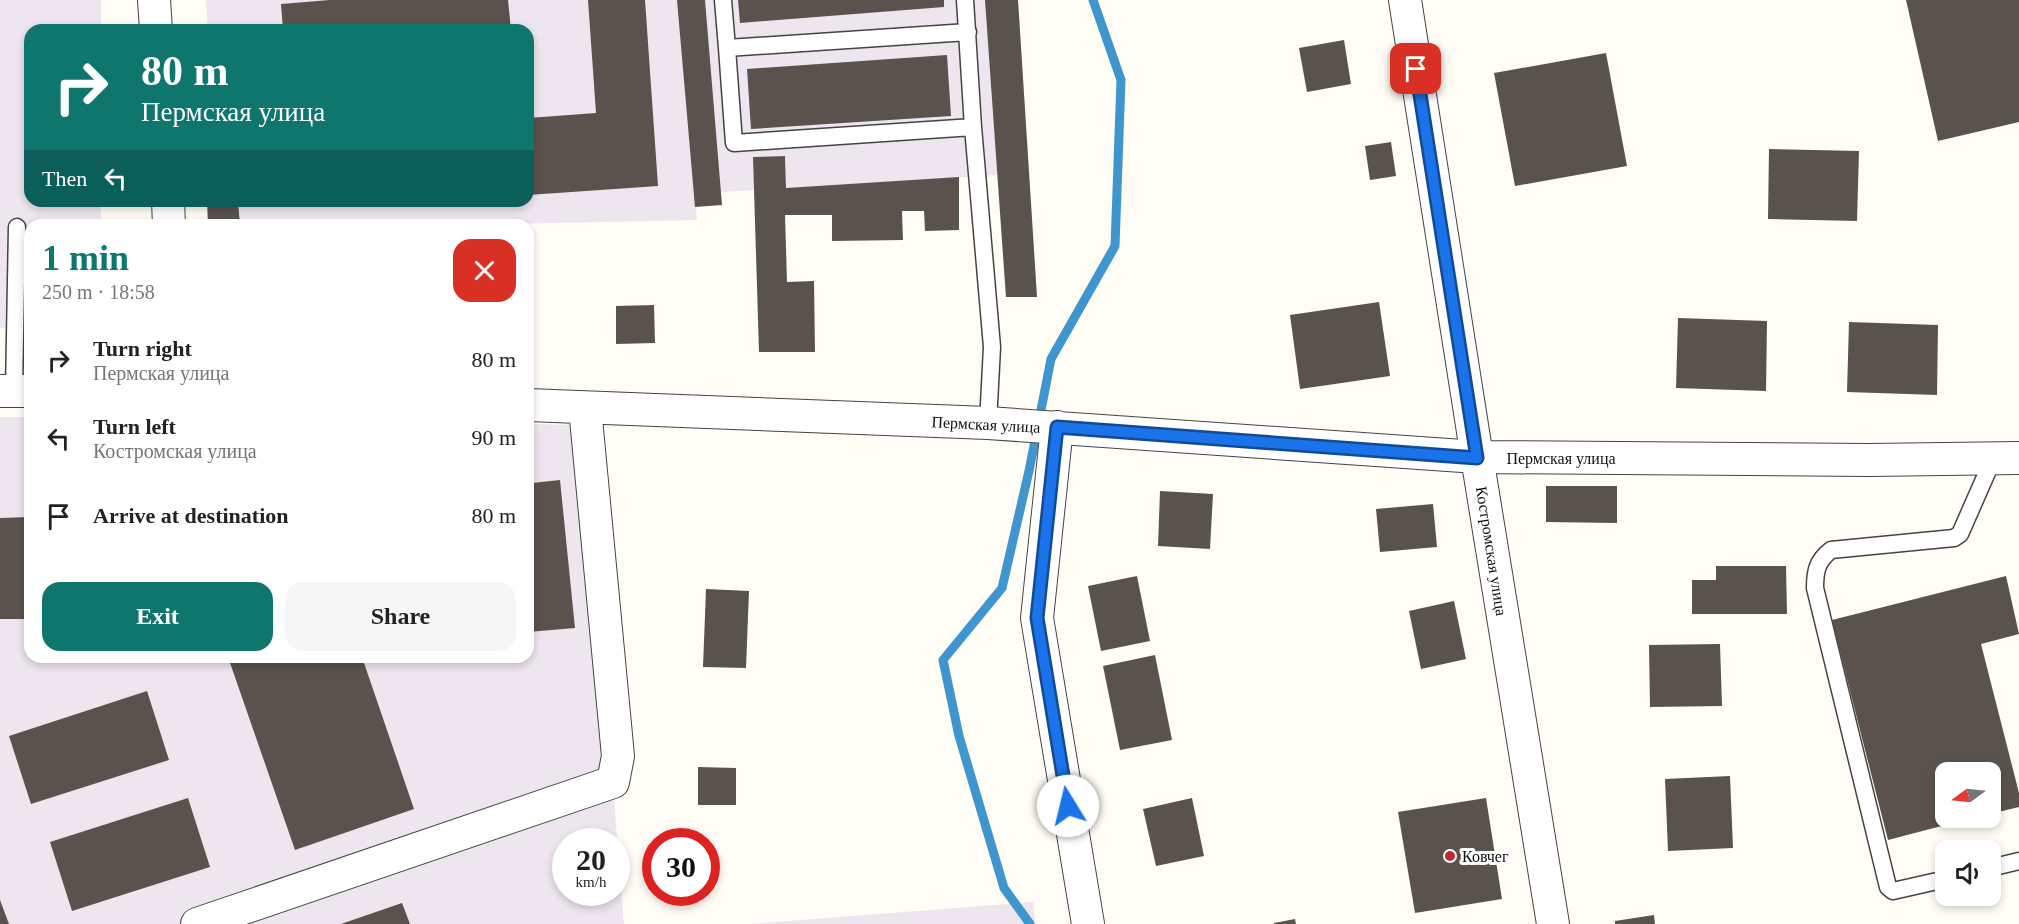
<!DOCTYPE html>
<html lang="en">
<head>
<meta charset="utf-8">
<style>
  body { margin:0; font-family:"Times New Roman",serif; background:#f6f6f6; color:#222; height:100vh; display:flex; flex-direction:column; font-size:22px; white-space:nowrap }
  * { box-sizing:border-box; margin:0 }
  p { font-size:20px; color:#767676 }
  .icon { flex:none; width:33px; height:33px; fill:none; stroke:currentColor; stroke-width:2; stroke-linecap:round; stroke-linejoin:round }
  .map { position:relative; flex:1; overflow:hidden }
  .side { position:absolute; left:24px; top:219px; width:510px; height:444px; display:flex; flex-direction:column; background:#fff; border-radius:18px; box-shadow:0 3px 9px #0003 }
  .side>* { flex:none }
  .guide { position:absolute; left:24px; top:24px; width:510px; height:183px; border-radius:18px; box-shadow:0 3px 9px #0003; background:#0f766e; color:#fff; overflow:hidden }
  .needle { width:39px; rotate:255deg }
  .tools { position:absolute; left:1935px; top:762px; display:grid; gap:12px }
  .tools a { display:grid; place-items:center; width:66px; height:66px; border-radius:12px; background:#fff; box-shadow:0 3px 9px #0003; font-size:30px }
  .speed { position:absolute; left:552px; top:828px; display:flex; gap:12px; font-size:30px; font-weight:700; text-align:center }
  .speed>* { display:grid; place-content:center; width:78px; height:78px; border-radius:50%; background:#fff; box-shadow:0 3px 9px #0003; line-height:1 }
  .speed small { font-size:15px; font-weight:400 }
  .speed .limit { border:9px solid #d22; background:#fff; color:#111 }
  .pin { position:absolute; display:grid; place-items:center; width:51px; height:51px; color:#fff; margin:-26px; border-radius:12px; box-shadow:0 3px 9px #0006 }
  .me { position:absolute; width:66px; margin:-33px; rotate:351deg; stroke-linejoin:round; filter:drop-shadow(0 0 4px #0008) }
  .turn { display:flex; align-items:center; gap:21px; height:126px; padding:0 18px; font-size:27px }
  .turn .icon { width:78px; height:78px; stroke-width:2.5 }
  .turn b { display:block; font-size:42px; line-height:51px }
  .then { display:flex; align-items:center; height:57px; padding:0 18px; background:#0003; gap:12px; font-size:22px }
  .round { display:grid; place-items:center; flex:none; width:63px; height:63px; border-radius:18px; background:#f6f6f6 }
  .summary { display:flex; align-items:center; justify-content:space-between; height:102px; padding:0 18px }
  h1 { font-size:36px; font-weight:700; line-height:45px; color:#0f766e }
  .primary-button { display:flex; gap:12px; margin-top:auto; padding:12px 18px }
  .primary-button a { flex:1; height:69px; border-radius:18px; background:#0f766e; color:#fff; font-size:24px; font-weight:700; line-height:69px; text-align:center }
  .primary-button a+a { background:#f6f6f6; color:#222 }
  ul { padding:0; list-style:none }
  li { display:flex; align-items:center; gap:18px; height:78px; padding:0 18px }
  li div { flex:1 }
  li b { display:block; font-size:22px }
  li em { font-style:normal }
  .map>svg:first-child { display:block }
  .industrial { fill:#eee6ef; fill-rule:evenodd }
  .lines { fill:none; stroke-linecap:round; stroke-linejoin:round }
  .stream { stroke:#3f96cf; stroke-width:9 }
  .building { fill:#5a524d }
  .lane-casing { stroke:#444; stroke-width:19 }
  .street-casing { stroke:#444; stroke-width:34 }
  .lane { stroke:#fff; stroke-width:16 }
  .street { stroke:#fff; stroke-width:32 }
  .route-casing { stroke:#114b97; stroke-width:15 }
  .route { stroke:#1a73e8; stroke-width:10 }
  .poi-dot { fill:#c4262e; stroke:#fff; stroke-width:2 }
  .labels { text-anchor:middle; stroke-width:6; stroke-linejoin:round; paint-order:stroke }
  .street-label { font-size:16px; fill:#111; stroke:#fff }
  .poi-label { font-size:16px; fill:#111; stroke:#fff; text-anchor:start }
</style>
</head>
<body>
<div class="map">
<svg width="2019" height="924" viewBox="0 0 2019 924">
  <rect width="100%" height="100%" fill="#fffdf5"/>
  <path class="industrial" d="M0,0h101v30h-71v171h71v24h-71v103h-30z
    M206,0h812l19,297h-31l-9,-122 -211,13 -1,-32 -32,1 1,33 -59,4 2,26 -242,5h-232l-2,-24h307v-171h-320z
    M0,417h30v240h498v-233l56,1 40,499h-624zM566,842h50v50h-50z
    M1033,902l2,22h-285z"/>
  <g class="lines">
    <path class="stream" d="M1030,924l-26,-36 -45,-152 -16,-76 59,-72 27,-117 22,-112 64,-113 6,-166 -28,-80"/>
  </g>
  <path class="building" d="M330,0h178l3,30h-228l-2,-26z
    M588,0h57l13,186 -130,9v-77l68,-5z
    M677,0h28l17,205 -27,2z
    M738,0h206v7l-204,16z
    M985,0h33l19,297h-31z
    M1906,0h113v122l-81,19z
    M1344,40l7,44 -44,8 -8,-44z
    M1606,53l21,113 -112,20 -21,-113z
    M947,55l4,61 -200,13 -4,-60z
    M1391,142l5,34 -26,4 -5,-34z
    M1769,149l90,2 -2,70 -89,-2z
    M785,156l1,32 173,-11v53l-34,1 -1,-20h-22l1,29 -71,1v-26h-47l2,67 27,-1 1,71h-56l-6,-195z
    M207,201h31l2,24h-32z
    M1379,302l11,74 -90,13 -10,-74z
    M654,305l1,38 -39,1v-38z
    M1678,318l89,3 -1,70 -90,-3z
    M1849,322l89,3 -1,70 -90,-3z
    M560,480l15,148 -47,4v-126l6,-1 -2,-22z
    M1546,486h71v37l-71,-1z
    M1160,491l53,3 -3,55 -52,-3z
    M1433,504l4,43 -57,5 -4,-43z
    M30,517v102h-30v-101z
    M1716,566h70l1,48h-95v-34h24z
    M1137,576l13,65 -49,10 -13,-65z
    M2006,576l13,58 -38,10 38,149v14l-29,7v-42h-44v46h26l-84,22 -56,-220z
    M706,589l43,2 -3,77 -43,-1z
    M1454,601l12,58 -45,10 -12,-58z
    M1720,644l2,62 -72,1 -1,-62z
    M1155,655l17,85 -52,10 -17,-84z
    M228,657h134l52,152 -119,41z
    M147,691l22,69 -138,44 -22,-68z
    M698,767l38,1v37h-38z
    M1730,776l3,72 -65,3 -3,-72z
    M188,798l22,69 -138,44 -22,-69z
    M1192,798l12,58 -48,10 -13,-57z
    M1486,798l16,101 -87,14 -17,-101z
    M0,900l9,24h-9z
    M402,903l8,21h-69z
    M1654,915l1,9h-40v-3z
    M1295,919l1,5h-22v-1z"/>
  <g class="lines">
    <defs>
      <path id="lane" d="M723,0l4,48 241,-16
        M965,0l8,127 19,220 -4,76
        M727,48l7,95 239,-16
        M14,391l3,-164
        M1990,868l29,-7
        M1946,879l-53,12 -5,-4 -73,-299c0,-17 2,-27 16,-38l123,-12 6,-4 33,-75"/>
      <path id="street" d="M154,0l2,30
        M1405,0l72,457 76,467
        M168,201l1,24
        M0,391h30
        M528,405l460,18 489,34 392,3 150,-2
        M1057,427l-20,191 51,306
        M197,924l416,-142 5,-26 -33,-348"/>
    </defs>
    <use href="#lane" class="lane-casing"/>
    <use href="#street" class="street-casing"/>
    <use href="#lane" class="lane"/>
    <use href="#street" class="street"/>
  </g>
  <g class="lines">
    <defs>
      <path id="route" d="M1068,806l-31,-188 20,-191 420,31 -61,-389"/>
    </defs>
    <use href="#route" class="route-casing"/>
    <use href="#route" class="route"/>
  </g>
  <circle class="poi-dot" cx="1450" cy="856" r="6"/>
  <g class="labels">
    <g class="street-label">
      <text transform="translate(986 424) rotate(3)" y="6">Пермская улица</text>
      <text x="1561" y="464">Пермская улица</text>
      <text transform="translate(1492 551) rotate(81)" y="6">Костромская улица</text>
    </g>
    <g class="poi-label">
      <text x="1462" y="862">Ковчег</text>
    </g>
  </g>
</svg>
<div class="tools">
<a><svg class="needle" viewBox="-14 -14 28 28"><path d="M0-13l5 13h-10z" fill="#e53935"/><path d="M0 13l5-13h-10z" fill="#767676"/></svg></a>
<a><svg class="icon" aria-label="sound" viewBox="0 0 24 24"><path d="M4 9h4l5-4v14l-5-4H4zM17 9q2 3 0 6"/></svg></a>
</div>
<div class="speed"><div>20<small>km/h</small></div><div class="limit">30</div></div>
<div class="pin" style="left:1416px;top:69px;background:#d93025"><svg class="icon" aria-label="arrive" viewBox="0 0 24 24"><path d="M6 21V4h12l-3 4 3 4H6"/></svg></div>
<svg class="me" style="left:1068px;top:806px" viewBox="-20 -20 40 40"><circle r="19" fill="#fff"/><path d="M0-13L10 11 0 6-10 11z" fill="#1a73e8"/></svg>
<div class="guide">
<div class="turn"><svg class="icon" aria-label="right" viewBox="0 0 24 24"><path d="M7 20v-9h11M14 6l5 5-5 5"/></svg><div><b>80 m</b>Пермская улица</div></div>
<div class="then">Then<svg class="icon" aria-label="left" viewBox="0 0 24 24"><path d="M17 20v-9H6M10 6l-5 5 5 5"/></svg></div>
</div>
<section class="side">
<div class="summary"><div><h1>1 min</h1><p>250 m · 18:58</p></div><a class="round" style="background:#d93025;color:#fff"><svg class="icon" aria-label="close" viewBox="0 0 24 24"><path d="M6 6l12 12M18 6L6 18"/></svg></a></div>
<ul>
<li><svg class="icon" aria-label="right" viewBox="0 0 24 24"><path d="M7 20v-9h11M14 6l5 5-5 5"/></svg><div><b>Turn right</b><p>Пермская улица</p></div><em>80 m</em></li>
<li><svg class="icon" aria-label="left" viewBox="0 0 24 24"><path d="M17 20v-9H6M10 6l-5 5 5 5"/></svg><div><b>Turn left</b><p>Костромская улица</p></div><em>90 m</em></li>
<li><svg class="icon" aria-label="arrive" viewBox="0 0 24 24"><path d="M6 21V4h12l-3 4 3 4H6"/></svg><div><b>Arrive at destination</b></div><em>80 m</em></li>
</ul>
<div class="primary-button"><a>Exit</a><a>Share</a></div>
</section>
</div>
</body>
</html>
